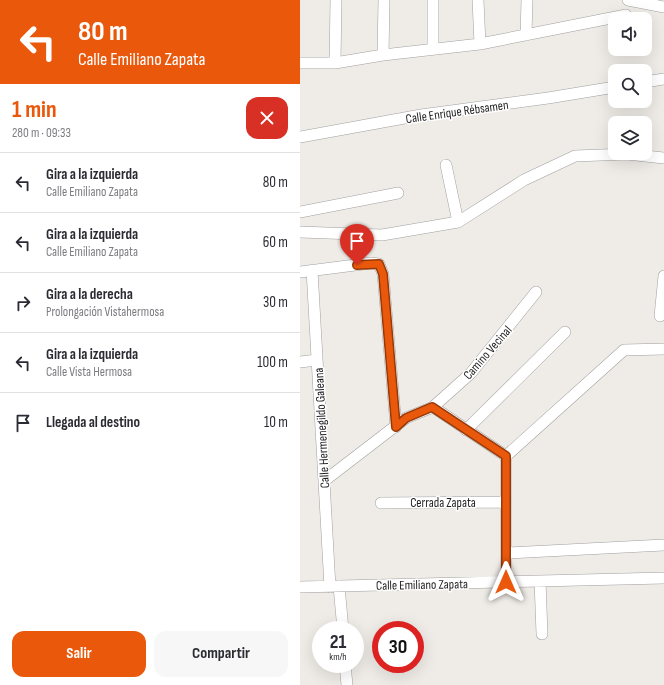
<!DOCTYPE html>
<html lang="es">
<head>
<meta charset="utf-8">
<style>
  body { margin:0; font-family:"Sofia Sans Condensed",sans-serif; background:#f7f7f7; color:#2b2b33; height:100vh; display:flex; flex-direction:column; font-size:15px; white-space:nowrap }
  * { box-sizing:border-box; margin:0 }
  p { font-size:13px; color:#7c7c81 }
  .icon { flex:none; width:22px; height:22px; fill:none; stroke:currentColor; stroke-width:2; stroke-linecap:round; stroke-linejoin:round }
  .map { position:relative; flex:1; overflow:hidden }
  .sheet { display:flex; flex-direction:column; background:#fff; width:300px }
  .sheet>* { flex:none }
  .hud { background:#ea580c; color:#fff; overflow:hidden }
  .buttons { position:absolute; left:308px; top:12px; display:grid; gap:8px }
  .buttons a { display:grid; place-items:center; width:44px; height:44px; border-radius:8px; background:#fff; box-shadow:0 4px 16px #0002; font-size:20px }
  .speed { position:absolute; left:12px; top:621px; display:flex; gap:8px; font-size:20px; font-weight:700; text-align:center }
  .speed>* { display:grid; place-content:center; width:52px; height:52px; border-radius:50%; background:#fff; box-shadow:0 4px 16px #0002; line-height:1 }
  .speed small { font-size:10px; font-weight:400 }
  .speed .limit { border:6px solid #d22; background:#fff; color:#111 }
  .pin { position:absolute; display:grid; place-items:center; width:34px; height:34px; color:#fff; margin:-41px -17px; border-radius:50% 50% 50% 0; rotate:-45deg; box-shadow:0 0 4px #0007 }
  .pin .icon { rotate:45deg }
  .me { position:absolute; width:44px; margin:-22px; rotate:0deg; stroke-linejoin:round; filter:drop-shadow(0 0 3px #0008) }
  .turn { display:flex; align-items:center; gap:14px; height:84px; padding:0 12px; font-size:18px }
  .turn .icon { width:52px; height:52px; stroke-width:2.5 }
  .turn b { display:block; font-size:28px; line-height:34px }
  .round { display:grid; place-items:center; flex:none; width:42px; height:42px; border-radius:12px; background:#f7f7f7 }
  .summary { display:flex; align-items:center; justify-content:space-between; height:68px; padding:0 12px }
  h1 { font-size:24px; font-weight:700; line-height:30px; color:#ea580c }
  .button { display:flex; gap:8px; margin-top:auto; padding:8px 12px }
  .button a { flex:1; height:46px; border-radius:12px; background:#ea580c; color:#fff; font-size:16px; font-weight:700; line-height:46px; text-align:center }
  .button a+a { background:#f7f7f7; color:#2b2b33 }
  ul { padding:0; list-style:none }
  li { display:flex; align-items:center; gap:12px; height:60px; padding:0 12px; border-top:1px solid #e1e1e2 }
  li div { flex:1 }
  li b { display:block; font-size:15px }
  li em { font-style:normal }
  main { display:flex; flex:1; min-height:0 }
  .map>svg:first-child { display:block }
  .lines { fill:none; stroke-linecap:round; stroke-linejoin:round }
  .minor-casing { stroke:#a0a0a0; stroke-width:12 }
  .minor { stroke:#fff; stroke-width:11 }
  .route-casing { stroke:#983908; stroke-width:10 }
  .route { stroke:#ea580c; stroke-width:7 }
  .labels { text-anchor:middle; stroke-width:3; stroke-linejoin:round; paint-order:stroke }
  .street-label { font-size:13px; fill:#1f1f1f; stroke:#fff }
</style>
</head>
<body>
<main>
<section class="sheet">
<div class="hud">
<div class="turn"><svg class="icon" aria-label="left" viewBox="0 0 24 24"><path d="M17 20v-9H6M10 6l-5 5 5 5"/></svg><div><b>80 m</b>Calle Emiliano Zapata</div></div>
</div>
<div class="summary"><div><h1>1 min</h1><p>280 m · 09:33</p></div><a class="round" style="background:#d93025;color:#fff"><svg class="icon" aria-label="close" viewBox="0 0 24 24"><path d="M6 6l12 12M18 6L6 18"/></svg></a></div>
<ul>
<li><svg class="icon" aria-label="left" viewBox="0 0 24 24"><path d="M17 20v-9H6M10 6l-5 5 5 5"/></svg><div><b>Gira a la izquierda</b><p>Calle Emiliano Zapata</p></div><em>80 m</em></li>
<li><svg class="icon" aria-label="left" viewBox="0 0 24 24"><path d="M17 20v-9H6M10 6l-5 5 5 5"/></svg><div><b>Gira a la izquierda</b><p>Calle Emiliano Zapata</p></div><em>60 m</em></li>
<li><svg class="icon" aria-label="right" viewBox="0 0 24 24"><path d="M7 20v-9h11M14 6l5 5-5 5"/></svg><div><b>Gira a la derecha</b><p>Prolongación Vistahermosa</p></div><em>30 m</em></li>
<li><svg class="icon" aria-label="left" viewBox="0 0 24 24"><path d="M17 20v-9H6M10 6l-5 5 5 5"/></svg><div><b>Gira a la izquierda</b><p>Calle Vista Hermosa</p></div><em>100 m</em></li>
<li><svg class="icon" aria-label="arrive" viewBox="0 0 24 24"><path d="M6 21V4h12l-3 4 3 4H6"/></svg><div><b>Llegada al destino</b></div><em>10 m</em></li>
</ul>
<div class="button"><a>Salir</a><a>Compartir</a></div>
</section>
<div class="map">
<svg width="364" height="685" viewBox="0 0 364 685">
  <rect width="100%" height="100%" fill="#efece7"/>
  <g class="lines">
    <defs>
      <path id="minor" d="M133,0v49
        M178,0l2,44
        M328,0l36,7
        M226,35l1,-35
        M83,55l1,-55
        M0,63h35l48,-8 97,-11 146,-29
        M35,63l1,-63
        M345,82l19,-3
        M0,137l121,-22 127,-17 67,-11
        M146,165l12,57
        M0,212l98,-19
        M0,232l82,3 76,-13 66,-42 51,-24 52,-2 37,4
        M12,270l18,317
        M0,272l71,-9 8,1 4,10 13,153
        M360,316l4,-40
        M0,362l17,-2
        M133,407l73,49
        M166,430l99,-98
        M206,456l118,-106 40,-1
        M24,481l82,-63 27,-11 38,-34 65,-81
        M81,503l125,-1
        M206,553l158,-8
        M240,581l2,53
        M206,582v-126
        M39,586l4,44
        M0,587l364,-9
        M45,664l2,21"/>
    </defs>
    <use href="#minor" class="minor-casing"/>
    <use href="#minor" class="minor"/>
  </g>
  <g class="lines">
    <defs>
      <path id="route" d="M57,265l22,-1 4,10 13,153 10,-9 26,-11 74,49v126"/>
    </defs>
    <use href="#route" class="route-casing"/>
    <use href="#route" class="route"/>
  </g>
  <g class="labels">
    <g class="street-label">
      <text transform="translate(157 111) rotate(-8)" y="5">Calle Enrique Rébsamen</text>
      <text transform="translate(187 352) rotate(-49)" y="5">Camino Vecinal</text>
      <text transform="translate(21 428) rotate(-93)" y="5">Calle Hermenegildo Galeana</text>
      <text x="143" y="507">Cerrada Zapata</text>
      <text transform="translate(122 584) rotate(-1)" y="5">Calle Emiliano Zapata</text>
    </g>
  </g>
</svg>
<div class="buttons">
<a><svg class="icon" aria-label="sound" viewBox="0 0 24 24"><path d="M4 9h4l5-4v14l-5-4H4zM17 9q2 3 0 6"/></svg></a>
<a><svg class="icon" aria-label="search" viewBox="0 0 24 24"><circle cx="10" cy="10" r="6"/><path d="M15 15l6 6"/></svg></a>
<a><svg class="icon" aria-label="layers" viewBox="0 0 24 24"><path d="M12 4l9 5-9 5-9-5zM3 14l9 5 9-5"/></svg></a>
</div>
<div class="speed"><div>21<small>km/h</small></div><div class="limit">30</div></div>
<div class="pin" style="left:57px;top:265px;background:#d93025"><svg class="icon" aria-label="arrive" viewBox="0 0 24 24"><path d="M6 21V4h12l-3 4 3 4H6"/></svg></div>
<svg class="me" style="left:206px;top:582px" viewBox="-20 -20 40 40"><path d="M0-17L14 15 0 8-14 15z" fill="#ea580c" stroke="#fff" stroke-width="4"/></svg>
</div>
</main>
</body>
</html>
